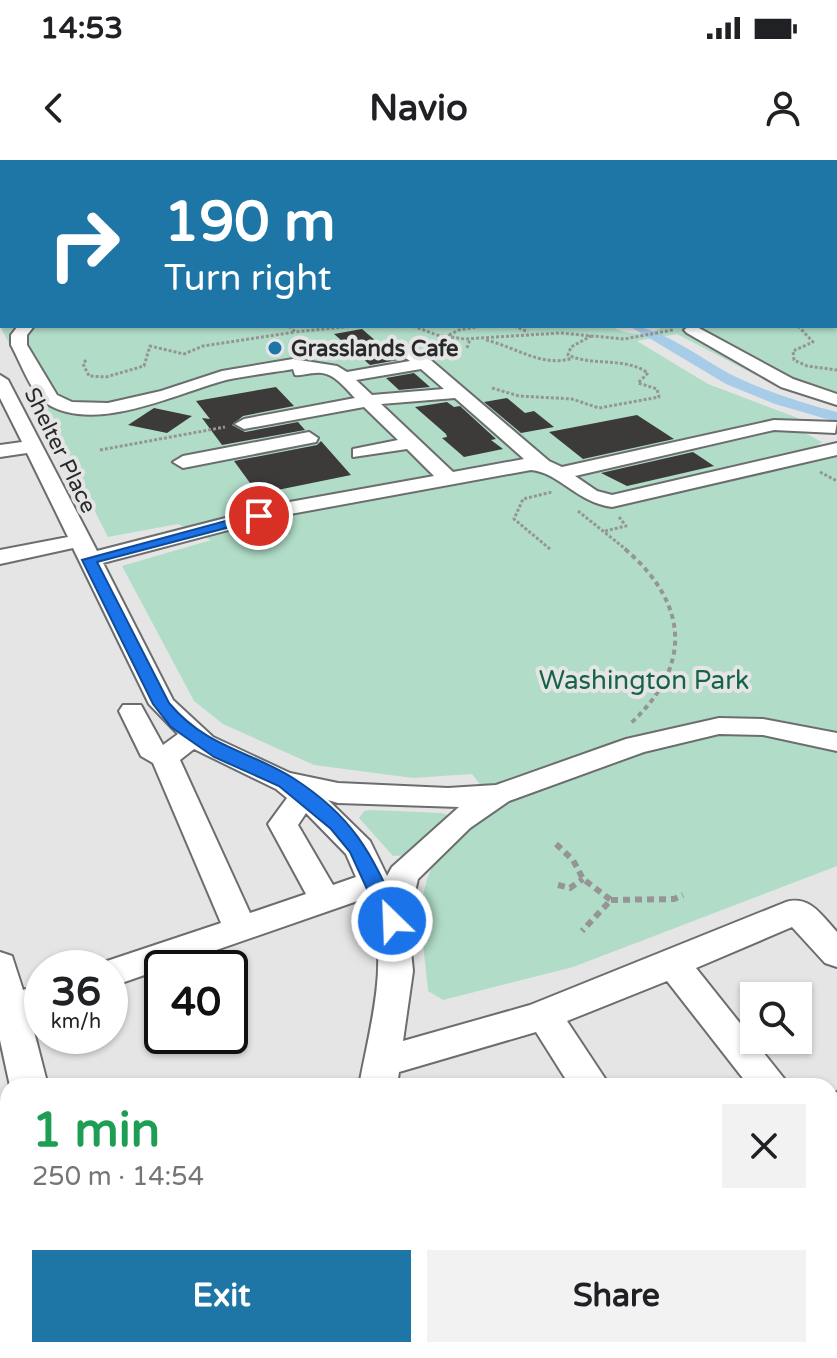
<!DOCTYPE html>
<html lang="en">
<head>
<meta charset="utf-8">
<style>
  body { margin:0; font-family:"Varela Round",sans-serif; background:#f2f2f2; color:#202124; height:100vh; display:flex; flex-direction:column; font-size:30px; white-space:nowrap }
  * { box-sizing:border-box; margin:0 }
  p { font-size:26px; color:#757577 }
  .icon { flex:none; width:44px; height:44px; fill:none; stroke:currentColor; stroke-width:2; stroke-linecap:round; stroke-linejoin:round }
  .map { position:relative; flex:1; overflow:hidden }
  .details { position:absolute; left:0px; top:918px; width:838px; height:280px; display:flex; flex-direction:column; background:#fff; border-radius:24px 24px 0 0; box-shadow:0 2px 6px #0004 }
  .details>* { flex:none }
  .top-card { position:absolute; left:0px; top:0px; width:838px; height:168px; box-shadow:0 2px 6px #0004; background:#1d76a5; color:#fff; overflow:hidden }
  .tools { position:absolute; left:740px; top:822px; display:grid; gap:16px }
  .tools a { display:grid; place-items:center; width:72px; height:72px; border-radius:0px; background:#fff; box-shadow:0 2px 6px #0004; font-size:40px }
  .speed { position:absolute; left:24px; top:790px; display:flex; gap:16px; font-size:40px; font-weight:700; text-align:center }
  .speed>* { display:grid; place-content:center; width:104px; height:104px; border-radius:50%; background:#fff; box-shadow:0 2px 6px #0004; line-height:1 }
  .speed small { font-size:20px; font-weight:400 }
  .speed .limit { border:4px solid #111; border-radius:12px; background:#fff; color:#111 }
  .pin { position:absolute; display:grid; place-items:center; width:68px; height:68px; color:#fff; margin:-34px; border:4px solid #fff; border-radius:50%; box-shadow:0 2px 8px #0007 }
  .me { position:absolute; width:88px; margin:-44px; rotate:336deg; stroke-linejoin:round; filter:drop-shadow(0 0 6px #0008) }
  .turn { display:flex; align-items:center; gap:28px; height:168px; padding:0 32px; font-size:36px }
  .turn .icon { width:104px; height:104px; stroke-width:2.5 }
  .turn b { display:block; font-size:56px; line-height:68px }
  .round { display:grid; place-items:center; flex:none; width:84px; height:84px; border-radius:0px; background:#f2f2f2 }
  .headline { display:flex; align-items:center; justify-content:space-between; height:136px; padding:0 32px }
  h1 { font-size:48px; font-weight:800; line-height:60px; color:#1e9e55 }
  .primary-button { display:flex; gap:16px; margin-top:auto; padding:16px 32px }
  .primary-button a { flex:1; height:92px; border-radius:0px; background:#1d76a5; color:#fff; font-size:32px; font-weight:800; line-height:92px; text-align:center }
  .primary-button a+a { background:#f2f2f2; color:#202124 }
  .status { display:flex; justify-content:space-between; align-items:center; height:56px; padding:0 40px; background:#fff; direction:ltr }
  .status svg { height:22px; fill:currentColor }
  header { display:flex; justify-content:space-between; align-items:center; height:104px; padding:0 32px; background:#fff; font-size:36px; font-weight:800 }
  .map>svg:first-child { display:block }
  .green { fill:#b1ddc8 }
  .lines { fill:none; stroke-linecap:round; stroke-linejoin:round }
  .canal { fill:#a6cce7; fill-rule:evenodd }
  .building { fill:#3c3b3a }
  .minor-casing { stroke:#6c6d6e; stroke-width:4 }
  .major-casing { stroke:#c3c3c3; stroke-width:4 }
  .highway-casing { stroke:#c3c3c3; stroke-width:4 }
  .path-far2 { stroke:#959596; stroke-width:3; stroke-dasharray:3 2; stroke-linecap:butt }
  .path-far1 { stroke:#959596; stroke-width:4; stroke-dasharray:5 4; stroke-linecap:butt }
  .path { stroke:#959596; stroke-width:6; stroke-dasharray:7 5; stroke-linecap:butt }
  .minor { fill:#fff; fill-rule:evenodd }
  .major { fill:#fad4d8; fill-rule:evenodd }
  .highway { fill:#f7b7be; fill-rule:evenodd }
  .route { fill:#1a73e8; stroke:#114b97; stroke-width:2 }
  .poi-dot { fill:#1d76a5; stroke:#e5e5e6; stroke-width:3 }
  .labels { text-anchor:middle; stroke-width:8; stroke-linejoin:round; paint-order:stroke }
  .far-poi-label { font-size:22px; font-weight:bold; fill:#282929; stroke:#e5e5e6; text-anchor:start }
  .far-street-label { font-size:22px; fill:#282929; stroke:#e5e5e6 }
  .park-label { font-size:26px; fill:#166347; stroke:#e5e5e6 }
</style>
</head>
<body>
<div class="status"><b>14:53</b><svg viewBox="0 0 49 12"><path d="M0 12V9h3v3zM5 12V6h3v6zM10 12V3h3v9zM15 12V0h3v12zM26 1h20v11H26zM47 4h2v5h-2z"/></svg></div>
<header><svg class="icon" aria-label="back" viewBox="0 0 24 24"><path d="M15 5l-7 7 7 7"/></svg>Navio<svg class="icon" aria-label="person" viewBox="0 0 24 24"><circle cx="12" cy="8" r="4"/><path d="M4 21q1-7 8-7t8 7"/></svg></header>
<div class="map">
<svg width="837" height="1198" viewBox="0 0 837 1198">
  <rect width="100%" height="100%" fill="#e5e5e6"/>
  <path class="green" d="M837,45v200l-53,-15 -107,-56 -40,7 71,43 90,34 1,12 23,12 -4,3 19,12v409l-264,101 -130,33 -15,-9c-3,-40 -17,-102 12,-135 17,-19 39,-32 58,-48l-26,-34 -59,4 -99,-13 -91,-41 -29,-23 -72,-135 89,-26 -33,-16 -70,13 -108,-211v-6l2,6h609c18,11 41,9 52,0h173z
    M372,650l70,3 8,3 -43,39 -14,1 -34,-38 5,-7z
    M8,1095v95h822v-13l7,2v19h-837v-101z"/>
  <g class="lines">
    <path class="canal" d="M0,151h2v8h-2z
      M629,166c32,0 76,36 107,51 32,15 66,26 101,35v10l-62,-18 -49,-20z"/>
  </g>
  <path class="building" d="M362,169l36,31 -28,5 -36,-31z
    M414,213l16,14 -31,3 -13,-12z
    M276,227l18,19 -51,10 -11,9 13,7 53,-10 7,8 -83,15 -20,-27 8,1 -14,-18z
    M507,238l18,15 9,-2 20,16 -33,6 -37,-31z
    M447,242l7,5 6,-1 36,33 -5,1 12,9 -39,8 -22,-19 5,-1 -1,-3 -31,-27z
    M154,248l38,8 -25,17 -39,-8z
    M637,255l37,24 -91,20 -34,-27z
    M321,281l30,34 -93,19 -24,-33 83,-16z
    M693,292l21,14 -87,20 -26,-13z"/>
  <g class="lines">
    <defs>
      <path id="minor" d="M336,0h12l1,2h-12z
        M367,0h12l1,2h-12z
        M520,0h14l1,2h-14z
        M555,0h13l1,2h-13z
        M633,0h14l1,2h-14z
        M674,0h14l1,2h-14z
        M711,0h10v2h-10z
        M0,37h2v8h-2z
        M837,132v9h-1v-9z
        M18,166h16l-7,9v10l30,50 15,7 36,1 53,-12 61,-20 71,-12 44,7 10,6 63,-11 -16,-11 14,-3 18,9 123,105 13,6 212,-47 63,2 -2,11 -61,-3 -199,46 22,15 15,4 225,-52v12l-225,52c-36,-5 -52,-34 -81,-37l-246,45 -182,48 70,137 40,37 77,36 48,10 110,5 48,-3 130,-46 93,-21 44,1 74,14v18l-74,-16 -44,-1 -75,18 -135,49 -39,27 -52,51 -10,42 5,50 -10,70 127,-36 256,-103c24,-7 36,14 51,30v35l-12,-4 -33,-36 -96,41 94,118h-41l-82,-105 -100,40 43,65h-40l-34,-54 -137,40 -2,14h-38c11,-61 33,-129 7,-188l-256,89v-19h-14l2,-4 123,-41 -68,-160 -12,-7 -22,-45 4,-6h18l22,40 15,-11 -29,-30 -76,-156 -73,16v-14l68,-13 -41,-84 -27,4v-12l22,-3 -22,-44v-23l8,5 89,171 187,-48 150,-27 -27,-27 -54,8v-8l45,-9 -34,-33 -120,22 -9,-5 9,-5 111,-21c-11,-11 -22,-27 -39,-25 -8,0 -13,3 -21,2l-2,-6c-22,4 -45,6 -67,11 -49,13 -132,55 -180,23 -15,-10 -26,-42 -35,-58v-10zM421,209l23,20 -72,6 -16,-15zM455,238l69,61 -71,13 -72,-68zM194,589l82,40 11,9 -19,26 38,70 -56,19 -70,-153zM328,640l10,3 121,4 -67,60 -5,9 -17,-35zM306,653l40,41 10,23 -23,8 -35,-60z
        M689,166l8,1 96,52 44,15v11l-56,-18 -94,-54 -3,-3z
        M309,272l9,6 -2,4 -133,26 -10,-6 10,-6z
        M0,792l12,4 11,34 19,-6v28l-12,4 18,70h-38l-10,-46z
        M837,932v34l-7,3v-34z
        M8,1135v44l-8,2v-44z
        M536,1190h64l4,8h-64z"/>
      <path id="major" d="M759,0h17l2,2h-17z
        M836,21h1v9h-1z
        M2,134v12l-2,1v-12z
        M8,980v46l-8,2v-46z
        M8,1033v50l-8,2v-50z
        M830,1048l7,3v52l-7,-3z
        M830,1108l7,2v56l-7,-2z"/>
      <path id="highway" d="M812,0h19l2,2h-19z"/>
    </defs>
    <use href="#minor" class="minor-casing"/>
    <use href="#major" class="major-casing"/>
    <use href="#highway" class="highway-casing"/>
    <path class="path-far2" d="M289,166l6,6 59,-6
      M413,166l24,9 28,4 95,-6 64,6 49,-9
      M514,166l14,6
      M798,166l15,16 -20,9 1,9 13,6 30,4
      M486,180c30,7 56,28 87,18
      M431,184l28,-14 23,-4
      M467,188l3,-9
      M335,192l46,-1
      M86,200l-3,4 6,12 17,1 38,-11 6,-20 34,8 19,-8 92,-14
      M492,228l27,8 53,3 27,9 60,-11 -2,-8 -19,-6 10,-10c-25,-17 -54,-6 -80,-18l3,-8 20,-11
      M100,290l125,-23
      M820,312l17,9
      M578,351l50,40
      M605,371l21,-5 -7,-9
      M550,389l-36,-30 9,-20 29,-7"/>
    <path class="path-far1" d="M625,389c64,55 68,117 5,175"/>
    <path class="path" d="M556,684l17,16 10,19 28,21 -29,31
      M558,725l12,3 13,-9
      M611,740l63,-1 9,-4"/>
    <use href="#minor" class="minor"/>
    <use href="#major" class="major"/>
    <use href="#highway" class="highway"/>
  </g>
  <path class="route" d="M259,352l5,1v5l-167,44 72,141c38,45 79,47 124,75 64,41 79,78 109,143l-3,5h-15l-34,-74 -19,-23 -52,-43 -65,-29 -43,-30 -18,-23 -71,-144z"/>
  <circle class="poi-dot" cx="275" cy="188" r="8"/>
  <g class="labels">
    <g class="far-poi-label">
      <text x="291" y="196">Grasslands Cafe</text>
    </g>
    <g class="far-street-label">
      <text transform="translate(61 290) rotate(64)" y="8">Shelter Place</text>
    </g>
    <g class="park-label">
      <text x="644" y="529">Washington Park</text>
    </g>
  </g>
</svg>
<div class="tools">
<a><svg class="icon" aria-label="search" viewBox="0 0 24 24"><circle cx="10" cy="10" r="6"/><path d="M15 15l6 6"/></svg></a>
</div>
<div class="speed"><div>36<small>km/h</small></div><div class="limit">40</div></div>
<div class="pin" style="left:259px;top:356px;background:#d93025"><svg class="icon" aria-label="arrive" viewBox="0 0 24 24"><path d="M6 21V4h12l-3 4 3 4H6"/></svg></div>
<svg class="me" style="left:392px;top:761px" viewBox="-20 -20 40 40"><circle r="17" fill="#1a73e8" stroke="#fff" stroke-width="3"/><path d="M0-11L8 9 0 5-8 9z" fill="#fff"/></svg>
<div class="top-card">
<div class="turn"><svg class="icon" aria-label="right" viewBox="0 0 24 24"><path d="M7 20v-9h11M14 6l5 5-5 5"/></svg><div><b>190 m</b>Turn right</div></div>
</div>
<section class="details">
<div class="headline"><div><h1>1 min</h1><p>250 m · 14:54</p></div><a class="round"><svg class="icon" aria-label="close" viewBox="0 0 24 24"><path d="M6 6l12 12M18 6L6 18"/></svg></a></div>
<div class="primary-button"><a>Exit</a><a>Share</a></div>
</section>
</div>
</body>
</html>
